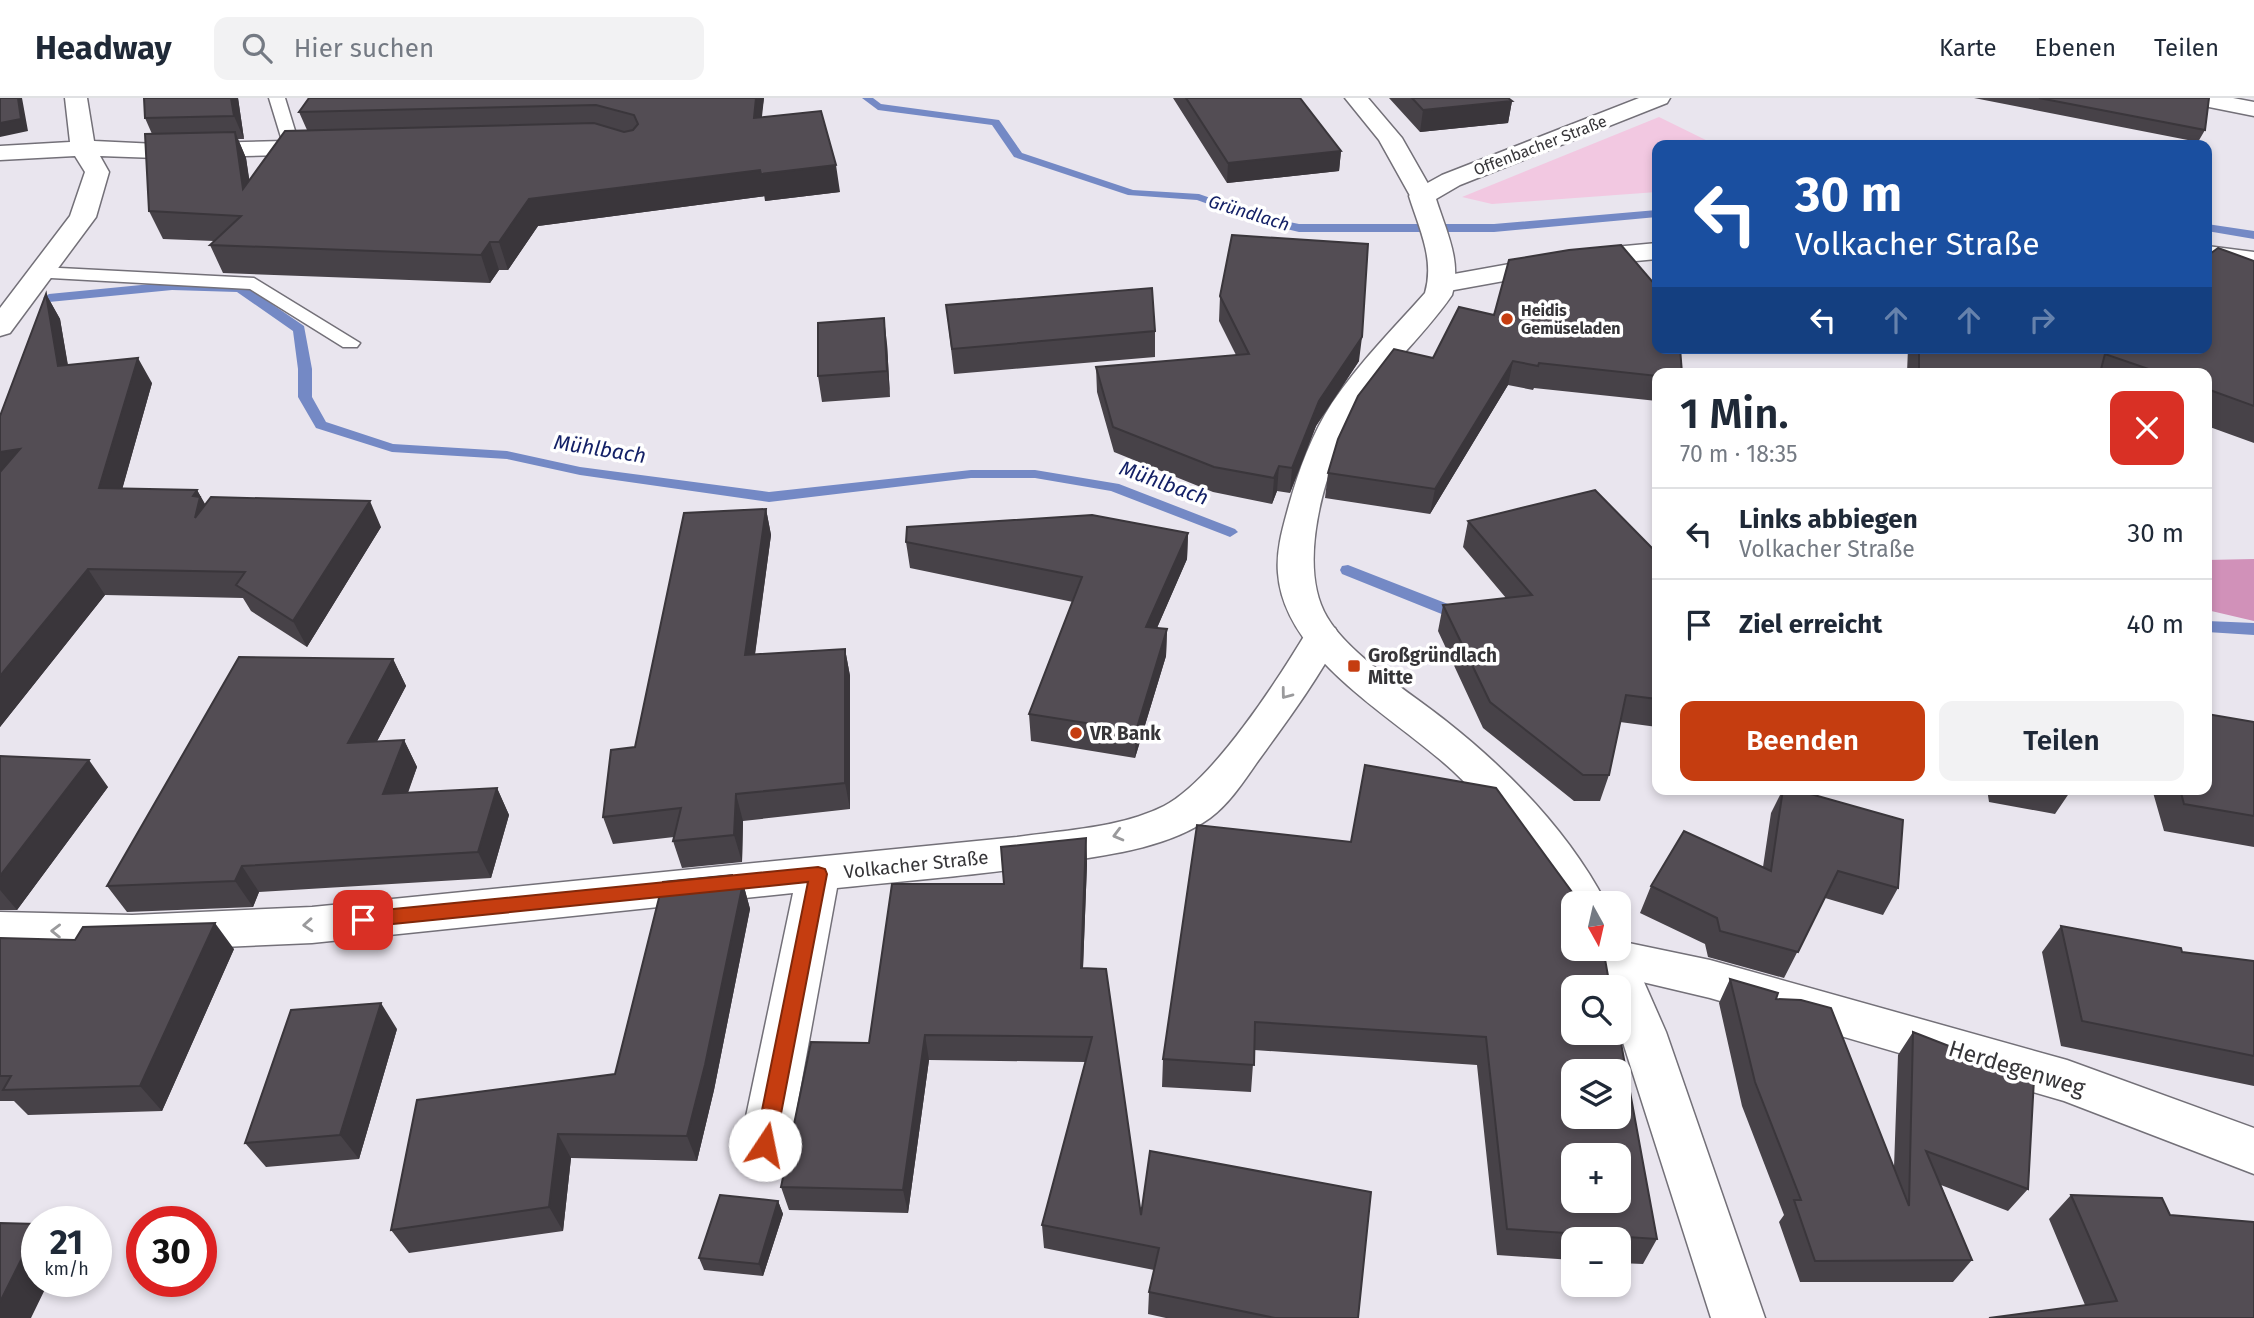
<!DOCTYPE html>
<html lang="de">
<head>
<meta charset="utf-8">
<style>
  body { margin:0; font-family:"Fira Sans",sans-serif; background:#f2f2f3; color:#1f2937; height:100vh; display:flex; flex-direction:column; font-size:26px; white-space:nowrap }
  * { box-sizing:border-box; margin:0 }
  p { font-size:23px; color:#747a83 }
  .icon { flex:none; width:38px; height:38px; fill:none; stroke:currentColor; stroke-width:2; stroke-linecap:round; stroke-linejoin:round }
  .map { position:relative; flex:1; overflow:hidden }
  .panel { position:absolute; left:1652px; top:270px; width:560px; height:427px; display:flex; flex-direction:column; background:#fff; border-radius:14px; box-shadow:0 4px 10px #0003 }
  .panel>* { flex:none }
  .hud { position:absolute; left:1652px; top:42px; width:560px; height:214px; border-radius:14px; box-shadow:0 4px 10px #0003; background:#1a4fa0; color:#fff; overflow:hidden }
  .needle { width:46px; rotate:172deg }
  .fabs { position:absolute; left:1561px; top:793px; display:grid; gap:14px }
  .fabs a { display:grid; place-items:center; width:70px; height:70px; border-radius:14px; background:#fff; box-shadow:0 4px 10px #0003; font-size:35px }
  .speed { position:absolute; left:21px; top:1108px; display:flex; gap:14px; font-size:35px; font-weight:700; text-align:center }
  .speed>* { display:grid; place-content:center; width:91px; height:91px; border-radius:50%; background:#fff; box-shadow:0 4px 10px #0003; line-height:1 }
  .speed small { font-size:18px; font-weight:400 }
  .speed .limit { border:10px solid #d22; background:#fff; color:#111 }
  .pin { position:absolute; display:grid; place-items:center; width:60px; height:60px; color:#fff; margin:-30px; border-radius:14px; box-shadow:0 4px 10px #0006 }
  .me { position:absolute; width:77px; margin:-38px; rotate:11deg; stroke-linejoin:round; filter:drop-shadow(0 0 5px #0008) }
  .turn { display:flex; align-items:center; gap:24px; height:147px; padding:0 28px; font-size:32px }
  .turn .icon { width:91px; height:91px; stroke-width:2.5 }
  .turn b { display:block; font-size:49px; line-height:60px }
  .lanes { display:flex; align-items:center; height:66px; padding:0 28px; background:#0003; justify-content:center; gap:35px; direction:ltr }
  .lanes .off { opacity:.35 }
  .round { display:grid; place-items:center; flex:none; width:74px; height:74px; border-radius:14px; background:#f2f2f3 }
  .overview { display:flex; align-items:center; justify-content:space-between; height:119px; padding:0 28px }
  h1 { font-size:42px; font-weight:600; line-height:52px }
  .action { display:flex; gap:14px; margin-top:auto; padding:14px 28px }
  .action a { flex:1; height:80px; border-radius:14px; background:#c53d10; color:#fff; font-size:28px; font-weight:600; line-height:80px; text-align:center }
  .action a+a { background:#f2f2f3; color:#1f2937 }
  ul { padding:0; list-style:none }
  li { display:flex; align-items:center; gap:21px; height:91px; padding:0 28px; border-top:2px solid #e0e1e3 }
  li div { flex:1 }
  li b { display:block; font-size:26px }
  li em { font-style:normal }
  header { display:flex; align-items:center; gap:42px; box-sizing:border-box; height:98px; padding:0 35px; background:#fff; border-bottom:2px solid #e0e1e3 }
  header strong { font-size:33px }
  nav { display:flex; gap:38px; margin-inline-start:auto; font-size:24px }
  .search { width:490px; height:63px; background:#f2f2f3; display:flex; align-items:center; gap:18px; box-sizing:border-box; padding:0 24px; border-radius:14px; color:#747a83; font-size:26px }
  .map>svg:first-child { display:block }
  .green { fill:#f2c8e1 }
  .forest { fill:#d191b9 }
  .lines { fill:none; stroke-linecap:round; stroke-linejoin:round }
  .stream { fill:#7489c5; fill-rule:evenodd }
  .lane-casing { stroke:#737078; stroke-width:3 }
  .street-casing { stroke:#737078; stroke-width:3 }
  .secondary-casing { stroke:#737078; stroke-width:3 }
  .lane { fill:#fff; fill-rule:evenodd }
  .street { fill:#fff; fill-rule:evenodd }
  .secondary { fill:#fff; fill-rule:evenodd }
  .wall { fill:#474248 }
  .shaded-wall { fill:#3a363b }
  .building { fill:#534d54; stroke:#3a363b; stroke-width:2; fill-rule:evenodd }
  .oneway { stroke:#9a9a9c }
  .route { fill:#c53d10; stroke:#80280a; stroke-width:2 }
  .poi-dot { fill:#c53d10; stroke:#fff; stroke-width:2.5 }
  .labels { text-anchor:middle; stroke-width:7; stroke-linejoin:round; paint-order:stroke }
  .far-street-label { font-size:16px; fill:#363538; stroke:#fff }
  .far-poi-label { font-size:16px; font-weight:bold; fill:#363538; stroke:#fff; text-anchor:start }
  .far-water-label { font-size:18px; font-style:italic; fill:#142167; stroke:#fff }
  .poi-label { font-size:19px; font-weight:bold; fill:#363538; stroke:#fff; text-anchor:start }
  .street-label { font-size:19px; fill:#363538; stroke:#fff }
  .water-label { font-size:21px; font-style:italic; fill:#142167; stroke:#fff }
  .near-street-label { font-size:23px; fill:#363538; stroke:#fff }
</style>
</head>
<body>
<header>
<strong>Headway</strong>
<div class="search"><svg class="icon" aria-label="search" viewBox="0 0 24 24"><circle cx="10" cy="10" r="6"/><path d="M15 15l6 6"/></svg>Hier suchen</div>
<nav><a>Karte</a><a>Ebenen</a><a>Teilen</a></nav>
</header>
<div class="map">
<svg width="2254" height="1220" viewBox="0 0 2254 1220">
  <rect width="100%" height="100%" fill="#e9e5ee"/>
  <path class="green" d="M1659,19l57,28h-59v47l-165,12 -30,-7z"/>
  <path class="forest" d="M2254,461v62l-47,-11v-50z"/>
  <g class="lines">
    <path class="stream" d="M862,0h11l8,6 118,16 23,33 111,37 66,4 66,23 34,7h195l163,-14v7l-163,15h-195l-41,-10 -61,-22 -69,-5 -114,-38 -22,-32 -114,-15z
      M2207,126l47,7v8l-47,-8z
      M172,184l72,3 60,41 8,43v28l14,25 67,22 114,7 73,16 189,25 202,-22h64l84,14 116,45 3,3 -8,5 -5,-2 -114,-44 -76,-13h-64l-202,24 -189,-27 -73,-16 -115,-7 -76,-24 -18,-31v-28l-5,-38 -56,-39 -65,-2 -123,12 -6,-4 6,-4z
      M1348,467l123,48 2,4 -2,4h-12l-117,-47 -2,-4 2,-4z
      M2207,523l47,2v12l-47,-3z"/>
    <defs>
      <path id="lane" d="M269,0h16l15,49 -2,3 -6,2 -8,-5z
        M40,169l214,11 106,65 -3,4h-14l-93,-58 -217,-12 -2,-4z"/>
      <path id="street" d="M65,0h22l7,43 63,3 168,-4 8,2 4,5 -4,5 -8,2 -168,4 -57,-2 9,16 -13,45 -86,116 -10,3v-28l70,-92 15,-44 -10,-16 -75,4v-14l70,-4z
        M1345,0h23l34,40 33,58 -4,5 -9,3 -9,-3 -34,-61z
        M2186,0h47l21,4v14l-65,-13z
        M1657,145v16l-64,6 -150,27 -10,-2 -4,-6 4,-6 10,-2 150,-27z
        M2207,148l47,6v16l-47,-6z
        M1322,527l13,3 5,9c-23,44 -53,84 -82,124 -14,20 -28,42 -48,57 -39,28 -95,36 -141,43 -77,13 -155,19 -232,27l-47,257 -7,16 -18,7 -18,-7 -7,-16 53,-252 -481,50 -180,8 -132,-3v-36l132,3 180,-8 705,-70c48,-7 103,-9 147,-31 50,-26 115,-128 145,-178z
        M1619,843l91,19 357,100 187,68v46l-190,-73 -354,-103 -114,-27 -6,-13 4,-10h25z"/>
      <path id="secondary" d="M1639,0h31l-3,5 -207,82 -24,14c10,32 26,62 16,96 -30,44 -72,78 -99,124 -28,49 -57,146 -26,198 22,38 84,76 119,104 62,49 123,111 160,182h-33v14l-4,-2c-33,-52 -71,-102 -116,-144 -58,-54 -169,-112 -175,-198 -2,-23 5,-46 11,-68 10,-36 23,-71 43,-102 27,-40 61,-74 93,-110 10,-34 -6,-65 -16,-97l4,-5 29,-16z
        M1619,836l4,1 6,13 37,84 99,286h-54l-92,-288v-43h-18l-16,-39h34z"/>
    </defs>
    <use href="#lane" class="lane-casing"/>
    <use href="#street" class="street-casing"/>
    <use href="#secondary" class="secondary-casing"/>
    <use href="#lane" class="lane"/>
    <use href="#street" class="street"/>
    <use href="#secondary" class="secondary"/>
  </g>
  <path class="wall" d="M144,0h94l6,41h-6l8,19 3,22 58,-50 -8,-18 10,-14h455l-3,19 79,75 -75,9v-5l-227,30 -30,44h-9l-9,13 -267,-10 -13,-28 4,-4 -51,-2 -14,-28 3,-77 -7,-16z
    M1173,0h127l41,53 -2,20 -112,12z
    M1389,0h119l4,3 -4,22 -88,9z
    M1974,0h235l-4,32 -7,12z
    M2254,163v182l-47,-17v-53h-300l1,-25h299z
    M46,196l14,25 8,46 84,18 -30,106 75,1 8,15 176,22 -74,120 -56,-36 -8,-13 -138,-3 -105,132v-275z
    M1220,198l139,65 -43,65 -26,67 -13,-2 -5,13 -59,-12 -99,-40 -17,-60 -1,-25 140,-12 -17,-34z
    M946,207l209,26v26l-201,17z
    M1459,209l198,66v28l-123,-13 -1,2 -25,-5 -78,129 -105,-16 3,-25 105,-115z
    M887,246l3,53 -68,5 -4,-26z
    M766,411l5,26 -16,120 90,-6 5,27v133l-107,12 -1,41 -60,6 -9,-27 1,-4 -61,7 -10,-27 32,-70z
    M1468,423l184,26 5,-24v204l-37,-5 -11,53 -9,26h-26l-91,-73 -45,-97 5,-26 63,-7 -43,-51z
    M1188,435l-1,26 -30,69 10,1 -1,27 -31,102 -104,-17 -2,-27 44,-112 -163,-34 -4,-26z
    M393,561l13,27 -29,55 27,-1 13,27 -9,26 89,-5 12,27 -18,63 -232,14 -6,15 -126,5 -20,-26z
    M2254,624v125l-90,-16 -12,-42h55z
    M0,658l108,31 -91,123h-17z
    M1783,691h10l105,99 -15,27 -58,-17 -41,80 -76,-21 -3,-13 -65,-31 11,-27 112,-19 8,-54z
    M1987,691h85l-17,25 -66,-12z
    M1086,740l1,26 -4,104 58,247 217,103h-192l-18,-4 1,-22 5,-22 -110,-22 -2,-23 44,-163 -157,-2 -21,153 -119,-3 -8,-23 88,-144 135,-159z
    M1351,744l306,397 -14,25 -24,-1v-24h-46v21l-76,-5 -20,-190 -223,-15 -3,42 -89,-5 1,-28z
    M735,785h8l7,26 -36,181 -17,71 -126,-3 -8,73 -154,22 -18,-23 224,-156z
    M2061,828l121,26 72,9v125l-193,-40 -19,-94z
    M0,840l234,11 -72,162 -134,4 -14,-14h-14z
    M1730,881l46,20 118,168 4,-112 15,-23 115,157 -20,22 -67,-26 31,75 -19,22h-153l-21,-60 5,-7 -42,-109 -23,-103z
    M397,931l-38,130 -93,8 -21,-24z
    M2071,1097l99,20 84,103 -169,-13 -36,-86z
    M778,1103l5,13 -20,62 -59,-6 -5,-12z"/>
  <path class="shaded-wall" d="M18,0h4l6,33 -28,6v-14z
    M231,0h7l6,41 -10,-23z
    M756,0h8l-5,46 -5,-26z
    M1512,3l-4,22 -88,9 3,-22z
    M235,34l11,26 9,58 -12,-27z
    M1341,53l-2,20 -112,12 1,-20z
    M836,67l4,27 -75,9 -4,-27z
    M760,72l5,26 -227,30 -30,44 -9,-28 30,-43z
    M490,144l9,28 -9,13 -9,-28z
    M46,196l14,25 12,72 -14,-25z
    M884,220l3,26 3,53 -3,-26z
    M1362,239l-3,24 -43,65 -26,67 2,-25 27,-67z
    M138,260l14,25 -37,132 -16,-27z
    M1513,263l-5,24 -78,129 5,-25z
    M20,351l-20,27v-24z
    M1279,368l-2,25 -5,13 2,-26z
    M197,392l15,26 -17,2 -2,-22z
    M370,403l11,26 -74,120 -14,-26z
    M766,411l5,26 -20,147 -6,-27z
    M1188,435l-1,26 -41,94v-26z
    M88,471l17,26 -105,132v-51z
    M1167,531l-1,27 -31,102 1,-27z
    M845,551l5,27v133l-5,-26z
    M393,561l13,27 -44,84 -14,-27z
    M404,642l13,27 -20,54 -14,-27z
    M89,662l19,27 -91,123 -17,-20v-14z
    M497,690l12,27 -18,63 -13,-26z
    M736,696l7,27 -1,41 -8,-27z
    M1086,740l1,26 -5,129 -1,-25z
    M242,768l17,26 -6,15 -18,-26z
    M732,777l7,23 4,-15 7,26 -36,181 -17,71 -10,-25 45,-253z
    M215,825l19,26 -72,162 -22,-25z
    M381,905l16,26 -38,130 -19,-24z
    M925,937l4,25 -21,153 -5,-23z
    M558,1036l13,24 -8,73 -14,-24z
    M778,1103l5,13 -20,62 -4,-12z
    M37,1130v53h12l-18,37h-31v-16z"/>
  <path class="building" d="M0,0h18l3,21 -21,4z
    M144,0h87l3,18 -89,2z
    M309,0h447l-2,20 67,-7 15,54 -75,9 -1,-4 -231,29 -30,43h-9l-9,13 -271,-10 31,-29 -92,-5 -4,-77 90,-2 8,57 42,-58 309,-8 30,9 9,-2 5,-6 -4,-9 -38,-10 -297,7z
    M1186,0h114l41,53 -113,12z
    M1412,0h96l4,3 -89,9z
    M2039,0h170l-4,32z
    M1232,137l136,9 -6,93 -43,64 -27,67 -13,-2 -5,12 -60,-11 -101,-40 -17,-60 153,-13 -29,-58z
    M1621,147l36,42v61h23l2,25h-25v3l-118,-13 -1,3 -25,-5 -78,128 -107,-16 10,-34 20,-43 36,-47 39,9 26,-51 35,8 15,-55 60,-10z
    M2218,150l36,13v145l-47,-17v-16h-47l-55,-19 -5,19h-181v-25h288v-92z
    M1152,190l3,43 -203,18 -6,-44z
    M46,196l12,72 80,-8 -39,130 98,2 -4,6 7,1 -5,21 16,-21 159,4 -77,120 -57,-36 9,-13 -157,-3 -88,107v-204l20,-23 -20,3v-36z
    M884,220l3,53 -69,5v-53z
    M1595,392l58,59 4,-17v167l-31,-4 -17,80h-26l-93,-73 -47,-97 89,-10 -64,-74z
    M766,411l-21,146 100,-6v134l-109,11 -2,41 -61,6 8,-33 -78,9 8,-67 24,-3 49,-234z
    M1092,417l96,18 -42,94 21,2 -31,102 -107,-17 53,-137 -176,-35 1,-15z
    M239,559l154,2 -45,84 56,-3 -21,54 114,-6 -19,64 -236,14 -7,15 -128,5z
    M2207,616l47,8v94l-70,-12 -4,-15h27z
    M0,658l89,4 -89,116z
    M1365,667l131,23 84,115h-7v45h30l7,39h-37v45h46l38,207 -150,-10 -21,-192 -231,-15 -1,43 -91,-6 34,-234 154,17zM1573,973h46v45h-46zM1573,1057h46v45h-46z
    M1783,691h10l110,31 -5,68 -60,-17 -40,81 -78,-21 -3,-13 -66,-32 33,-55 87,40z
    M1086,740l-5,130 25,1 35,246 9,-64 221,41 -13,126h-83l-126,-26 10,-44 -117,-23 50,-188 -167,-2 -22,155 -122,-3 30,-145 58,1 23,-159h112l-3,-37z
    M732,777v8h11l-38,182 -18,71 -129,-2 -9,73 -158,23 26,-130 198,-26 48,-192z
    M215,825l-75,163 -137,4 8,-14h-11v-138l75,2 8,-13z
    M2061,828l120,22 1,4 72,9v95l-172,-35z
    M1730,881l48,14 -2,6 25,1 30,8 78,198 4,-174 121,47 -6,110 -102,-38 46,109 -157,1 -21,-61h7l-46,-118z
    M381,905l-41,132 -95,8 46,-133z
    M720,1097l58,6 -19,63 -60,-6z
    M2071,1097l91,3 8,17 84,7v96h-265l128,-17z
    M0,1125l37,1v4l-37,74z"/>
  <defs><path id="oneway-chevron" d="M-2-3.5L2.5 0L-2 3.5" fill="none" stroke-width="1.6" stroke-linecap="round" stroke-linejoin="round" transform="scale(1.75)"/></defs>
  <g class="oneway">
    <use href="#oneway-chevron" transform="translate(1286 596) rotate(127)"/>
    <use href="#oneway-chevron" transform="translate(1118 737) rotate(165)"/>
    <use href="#oneway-chevron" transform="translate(308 827) rotate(176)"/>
    <use href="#oneway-chevron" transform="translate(56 833) rotate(-179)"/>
  </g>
  <path class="route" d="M818,769l7,2 2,5 -52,271 -3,7 -7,3 -7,-3 -3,-7 53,-263 -445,45 -6,-2 -3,-5 3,-5 6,-3z"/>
  <g class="poi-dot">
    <circle cx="1507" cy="221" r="7"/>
    <rect x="1347" y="561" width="14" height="14" rx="3.5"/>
    <circle cx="1076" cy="635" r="7"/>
  </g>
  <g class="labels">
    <g class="far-street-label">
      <text transform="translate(1540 47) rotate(-21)" y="6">Offenbacher Straße</text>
    </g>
    <g class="far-poi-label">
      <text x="1521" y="218">Heidis<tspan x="1521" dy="18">Gemüseladen</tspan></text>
    </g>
    <g class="far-water-label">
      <text transform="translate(1249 115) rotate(17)" y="6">Gründlach</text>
    </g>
    <g class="poi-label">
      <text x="1368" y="564">Großgründlach<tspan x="1368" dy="22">Mitte</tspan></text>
      <text x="1090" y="642">VR Bank</text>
    </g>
    <g class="street-label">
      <text transform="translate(916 766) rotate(-6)" y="7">Volkacher Straße</text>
    </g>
    <g class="water-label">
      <text transform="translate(600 351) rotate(9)" y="7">Mühlbach</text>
      <text transform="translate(1164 385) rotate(20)" y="7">Mühlbach</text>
    </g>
    <g class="near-street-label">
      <text transform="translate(2017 970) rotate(17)" y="8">Herdegenweg</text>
    </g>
  </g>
</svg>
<div class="fabs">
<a><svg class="needle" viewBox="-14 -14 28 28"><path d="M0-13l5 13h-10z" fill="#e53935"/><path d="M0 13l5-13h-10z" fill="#747a83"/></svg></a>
<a><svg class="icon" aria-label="search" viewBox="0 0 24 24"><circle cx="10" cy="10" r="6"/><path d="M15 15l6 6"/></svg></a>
<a><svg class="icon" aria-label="layers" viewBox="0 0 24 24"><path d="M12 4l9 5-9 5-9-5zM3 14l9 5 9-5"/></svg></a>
<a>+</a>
<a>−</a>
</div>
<div class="speed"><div>21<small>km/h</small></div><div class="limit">30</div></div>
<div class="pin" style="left:363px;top:822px;background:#d93025"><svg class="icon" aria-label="arrive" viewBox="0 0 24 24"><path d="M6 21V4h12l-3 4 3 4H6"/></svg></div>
<svg class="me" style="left:765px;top:1047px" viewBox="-20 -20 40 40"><circle r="19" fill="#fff"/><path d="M0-13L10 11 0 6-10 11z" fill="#c53d10"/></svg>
<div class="hud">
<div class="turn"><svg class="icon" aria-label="left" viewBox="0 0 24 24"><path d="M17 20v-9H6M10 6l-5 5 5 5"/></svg><div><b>30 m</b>Volkacher Straße</div></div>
<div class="lanes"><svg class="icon" aria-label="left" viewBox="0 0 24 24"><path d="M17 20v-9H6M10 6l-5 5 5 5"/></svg><svg class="icon off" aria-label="ahead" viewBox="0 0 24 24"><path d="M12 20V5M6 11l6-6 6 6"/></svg><svg class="icon off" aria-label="ahead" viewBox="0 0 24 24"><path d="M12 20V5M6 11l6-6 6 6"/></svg><svg class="icon off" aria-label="right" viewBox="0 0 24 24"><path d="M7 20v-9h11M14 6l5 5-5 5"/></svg></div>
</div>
<section class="panel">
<div class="overview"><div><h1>1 Min.</h1><p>70 m · 18:35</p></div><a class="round" style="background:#d93025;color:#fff"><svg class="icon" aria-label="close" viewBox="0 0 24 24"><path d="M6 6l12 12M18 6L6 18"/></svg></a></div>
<ul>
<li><svg class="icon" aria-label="left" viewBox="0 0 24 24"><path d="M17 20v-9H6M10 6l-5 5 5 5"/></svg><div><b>Links abbiegen</b><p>Volkacher Straße</p></div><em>30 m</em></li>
<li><svg class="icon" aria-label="arrive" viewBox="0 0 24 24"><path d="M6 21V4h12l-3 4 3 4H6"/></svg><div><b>Ziel erreicht</b></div><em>40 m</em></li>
</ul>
<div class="action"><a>Beenden</a><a>Teilen</a></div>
</section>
</div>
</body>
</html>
